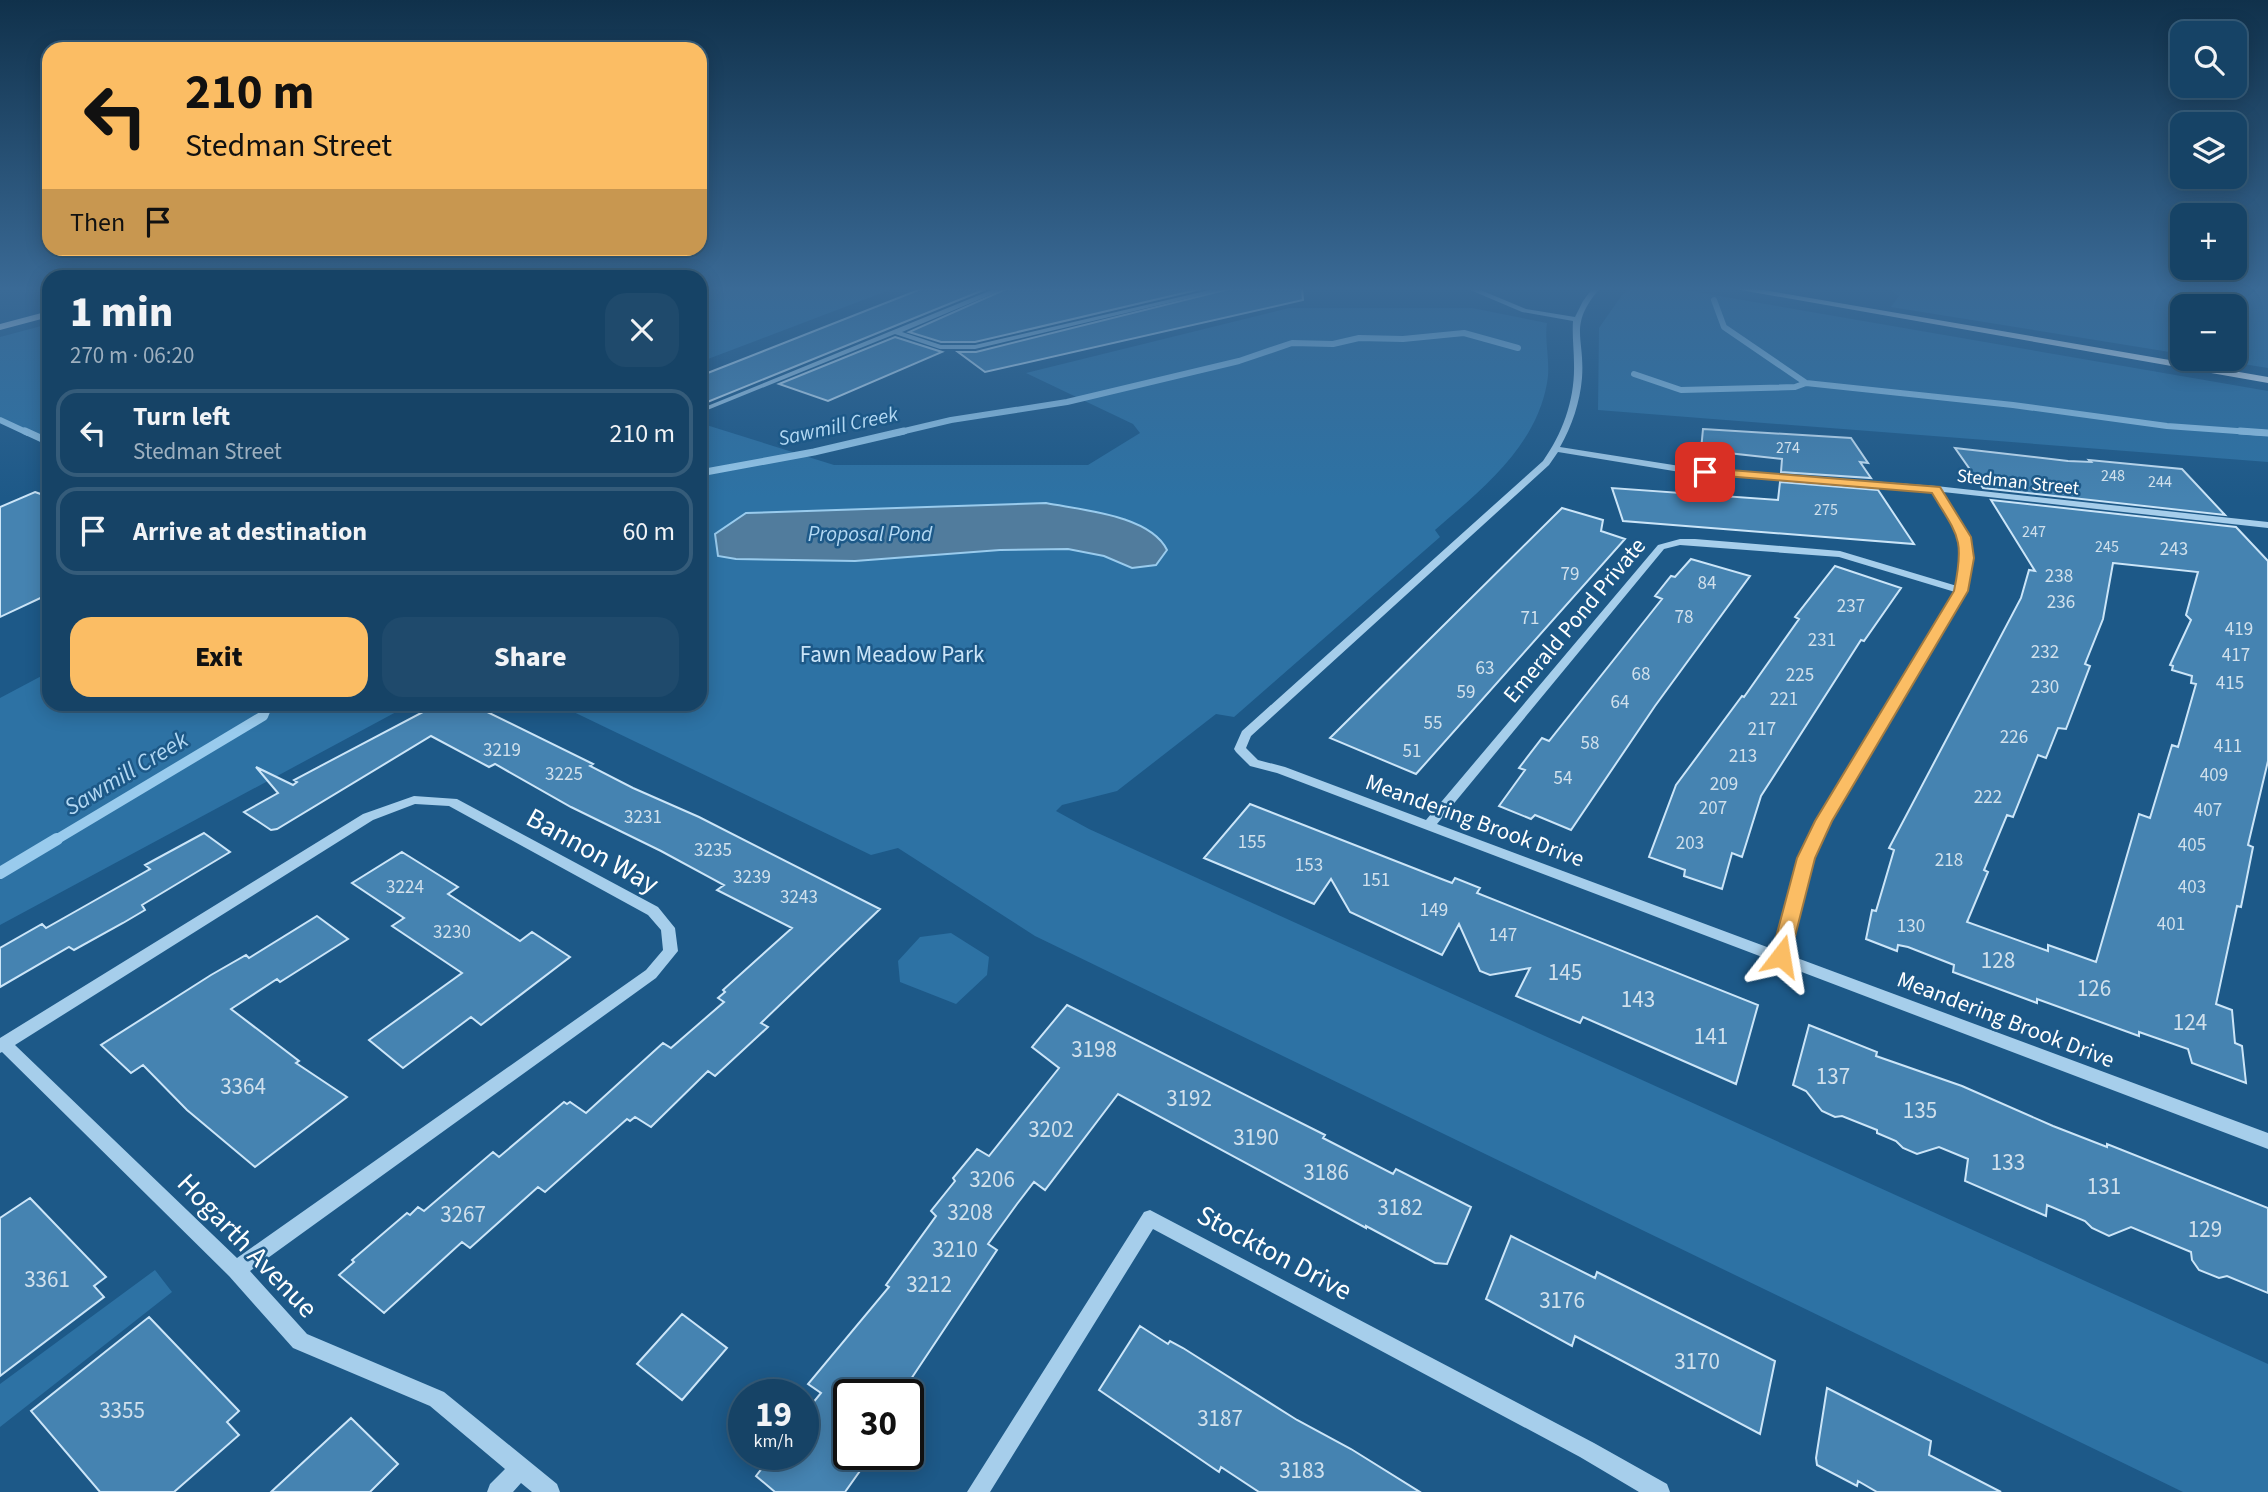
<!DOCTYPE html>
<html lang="en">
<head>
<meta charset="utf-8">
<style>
  body { margin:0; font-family:"Source Sans 3",sans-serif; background:#1f4a6c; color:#f1f3f6; height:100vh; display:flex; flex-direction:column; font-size:26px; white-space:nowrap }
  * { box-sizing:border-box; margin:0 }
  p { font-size:23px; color:#9eb0bf }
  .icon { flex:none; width:38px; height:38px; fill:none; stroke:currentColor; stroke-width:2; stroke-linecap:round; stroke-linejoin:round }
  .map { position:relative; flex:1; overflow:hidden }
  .panel { position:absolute; left:42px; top:270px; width:665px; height:441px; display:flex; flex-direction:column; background:#164366; border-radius:21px; box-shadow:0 4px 18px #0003,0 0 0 2px #355c7a }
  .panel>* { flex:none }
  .guide { position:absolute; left:42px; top:42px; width:665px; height:214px; border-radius:21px; box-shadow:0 4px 18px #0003,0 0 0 2px #355c7a; background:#fbbd64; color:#111; overflow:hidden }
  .tools { position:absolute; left:2170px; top:21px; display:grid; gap:14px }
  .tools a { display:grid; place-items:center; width:77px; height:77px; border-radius:14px; background:#164366; box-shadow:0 4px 18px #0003,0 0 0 2px #355c7a; font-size:35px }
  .speed { position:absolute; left:728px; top:1379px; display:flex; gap:14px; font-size:35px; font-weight:700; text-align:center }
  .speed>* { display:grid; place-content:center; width:91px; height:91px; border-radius:50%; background:#164366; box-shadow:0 4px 18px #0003,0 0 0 2px #355c7a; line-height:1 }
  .speed small { font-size:18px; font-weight:400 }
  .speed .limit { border:4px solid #111; border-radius:10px; background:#fff; color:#111 }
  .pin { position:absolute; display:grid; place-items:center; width:60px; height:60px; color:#fff; margin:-30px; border-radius:14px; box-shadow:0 4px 10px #0006 }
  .me { position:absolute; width:77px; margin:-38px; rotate:14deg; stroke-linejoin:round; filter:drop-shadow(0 0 5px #0008) }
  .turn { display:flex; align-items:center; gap:24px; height:147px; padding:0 28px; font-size:32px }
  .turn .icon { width:91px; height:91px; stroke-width:2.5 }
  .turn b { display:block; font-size:49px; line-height:60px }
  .then { display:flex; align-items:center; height:66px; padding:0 28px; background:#0003; gap:14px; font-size:26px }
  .round { display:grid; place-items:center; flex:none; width:74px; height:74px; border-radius:21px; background:#1f4a6c }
  .headline { display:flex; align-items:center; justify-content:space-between; height:119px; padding:0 28px }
  h1 { font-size:42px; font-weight:800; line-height:52px }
  .primary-button { display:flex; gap:14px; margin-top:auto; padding:14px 28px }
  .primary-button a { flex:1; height:80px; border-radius:21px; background:#fbbd64; color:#111; font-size:28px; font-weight:800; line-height:80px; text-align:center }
  .primary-button a+a { background:#1f4a6c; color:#f1f3f6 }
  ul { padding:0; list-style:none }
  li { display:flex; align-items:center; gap:21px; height:88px; margin:0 14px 10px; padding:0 14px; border:4px solid #355c7a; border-radius:21px }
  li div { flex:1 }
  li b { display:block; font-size:26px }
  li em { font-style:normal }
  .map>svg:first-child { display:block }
  .green { fill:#2d72a4 }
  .water { fill:#517c9d; stroke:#99cbed; stroke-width:2 }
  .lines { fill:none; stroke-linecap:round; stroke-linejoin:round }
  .stream-far3 { stroke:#99cbed; stroke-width:6 }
  .stream-far2 { stroke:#99cbed; stroke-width:7 }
  .stream-far1 { stroke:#99cbed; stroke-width:10 }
  .stream { stroke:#99cbed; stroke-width:12 }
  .building { fill:#4583b1; stroke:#cbe5f8; stroke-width:2; fill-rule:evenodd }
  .minor { fill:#a6ceeb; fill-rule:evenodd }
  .major { fill:#ebf5ff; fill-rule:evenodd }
  .route { fill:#fbbd64; stroke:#a37b41; stroke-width:2 }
  .labels { text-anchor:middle; stroke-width:5; stroke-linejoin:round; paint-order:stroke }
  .far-number-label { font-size:16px; fill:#d0e0ec }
  .far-street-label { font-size:19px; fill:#fff; stroke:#1d5988 }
  .number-label { font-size:19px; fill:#d0e0ec }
  .far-water-label { font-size:21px; font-style:italic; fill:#b2d8f3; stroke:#1d5988 }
  .street-label { font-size:23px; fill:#fff; stroke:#1d5988 }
  .park-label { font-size:23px; fill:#cbe5f8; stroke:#1d5988 }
  .near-number-label { font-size:23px; fill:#d0e0ec }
  .water-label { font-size:24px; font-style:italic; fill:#b2d8f3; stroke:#1d5988 }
  .near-street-label { font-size:28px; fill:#fff; stroke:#1d5988 }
</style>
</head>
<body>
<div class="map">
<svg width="2268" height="1492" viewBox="0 0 2268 1492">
  <rect width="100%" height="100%" fill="#1d5988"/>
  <path class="green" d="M700,289h192l-192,73z
    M1629,289h50l589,102v71l-670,-52 1,-82 23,-33z
    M1889,289h379v79l-56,-9h23v-53h-53v48l-291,-47 8,-11z
    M1289,308h183l75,15c-3,20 4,39 0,60 -11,64 -66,107 -112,147l5,7 -206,180 -18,-3 -99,77 -55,14 -6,6 33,18 1179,535v128h-85l-1148,-556 -137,-88 -27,7 -314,-151h143v-281l134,42h254l52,-32 -7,-9 -107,-51z
    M49,324v123l-49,-27v-83z
    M49,672v32h362l-411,221v-227z
    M951,933l38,24 -2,18 -31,29 -56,-22 -2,-21 22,-24z
    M155,1270l17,22 -172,135v-43z"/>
  <path class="water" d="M1046,503c35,7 104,12 121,47l-11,15 -24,3 -28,-12 -36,-7 -68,1 -145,11 -119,-2 -18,-3 -3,-22 31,-21z"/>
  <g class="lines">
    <path class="stream-far3" d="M1714,300l10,27 82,56
      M1634,374l47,16 114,-3 11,-4 207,22 154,21 98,7
      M0,420l28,13
      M896,433l55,-13 116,-18 172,-41 53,-18 41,1 26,-6 44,1 61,-6 54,15"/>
    <path class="stream-far2" d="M25,431l24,11
      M2240,431l28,2
      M700,473l114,-21 90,-21"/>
    <path class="stream-far1" d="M54,841l209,-125 5,-12"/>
    <path class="stream" d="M0,873l57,-34"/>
  </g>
  <path class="building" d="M921,289h65l-286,116v-29z
    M1006,289h195l-226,53h-34l-32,-10z
    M1229,289h73l1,11 -318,72 -27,-20h18z
    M895,337l47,15 -114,49 -49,-17z
    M1703,429l148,9 17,25 -8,-1 11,16 -90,-6 1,-13 -81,-9z
    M1955,448l113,13 23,1 -2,-2 93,9 43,46 -242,-27z
    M1780,482l98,8 36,54 -291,-23 -11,-33 166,12z
    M35,492l14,5v97l-49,23v-110z
    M1991,500l245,27 32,34v200l-20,84 5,2 -12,60 -4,-1 -21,98 16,6 3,33 7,3 4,37 -54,-20 -4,-14 -49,-17v4l-102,-37v4l-84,-31 1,-7 -46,-18 -10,-2 -1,6 -31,-12 6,-29 4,1 18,-61 -5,-2 132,-250 8,-28 6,1zM2113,563l85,9 -12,43 5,5 -21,45 3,1 -1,4 20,6 -1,7 5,1 -18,63 -6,-2 -22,73 -11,-4 -43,148 -48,-17v6l-81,-29 21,-50 -4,-2 23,-55 6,2 25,-62 8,3 12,-30 8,1 24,-63 -5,-2 18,-45z
    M1562,508l41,12 -2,11 24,8 -209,235 -86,-36z
    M1691,559l59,17 -95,130 -84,124 -36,-15 -4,4 -32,-13 26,-36 -6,-2 23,-30 7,3 113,-142 -7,-3 16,-20 4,1z
    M1835,566l66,22 -37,53 -3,-1 -100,156 -19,61 -10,-4 -10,36 -38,-13 1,-6 -36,-13 27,-72 66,-89 2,1 55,-78 -4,-2z
    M438,704h33l122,60 -3,2 43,22 66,29 181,92 -119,114 7,4 -53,49 -7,-5 -57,56 -16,-10 -5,4 -3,-2 -82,73 -7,-5 -68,61 -8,-6 -78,71 -45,-38 15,-13 -2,-2 55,-47 3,2 8,-8 6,4 69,-59 6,5 65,-55 3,2 3,-2 16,11 77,-70 8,5 53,-46 -6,-4 7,-6 -2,-2 69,-62 -75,-38 7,-5 -63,-34 -90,-44 -76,-43 -6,3 -58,-31 -154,93 -6,1 -27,-18 34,-19 -22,-26 37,18 4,-3 -3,-2z
    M1250,804l189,74 13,5 3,-5 25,10 -3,5 281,112 -22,79 -153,-67 -3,6 -64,-27 14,-28 -40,7 -10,-4 -21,-47 -17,31 -92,-43 -19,-33 -17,25 -110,-46z
    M204,833l26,19 -88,53 3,5 -22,13 -49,27 -5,-3 -69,40v-39l42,-24 4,4 39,-22 65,-37 -5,-4z
    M402,852l56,35 -10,7 72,47 12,-9 38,25 -89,68 -10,-8 -68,51 -34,-28 93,-67 -70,-47 12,-8 -52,-35z
    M317,916l31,23 -68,43 -3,-3 -46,30 68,52 -3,2 51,34 -92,70 -68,-57 -44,-45 -12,8 -30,-28 110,-70 35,-20 3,3z
    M1067,1005l258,130 -2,3 70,36 3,-5 75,38 -24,57 -12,-1 -69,-37v2l-248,-134 -73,96 -11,-8 -17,22 -29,40 9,6 -88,132 -2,-2 -11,15h-47v59h23l-27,38h-70l-19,-16 17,-22h30v-39l18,-22 -13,-9 81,-97 -3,-2 50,-69 -5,-5 24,-30 -2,-3 24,-29 12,7 70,-88 -27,-21z
    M1809,1025l68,27 -1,4 86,30 91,40 54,21v-3l161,64v85l-41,-17 -8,2 -20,-8 -7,-10 -1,-8 -60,-25 -22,9 -17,-8 -7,-7 -38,-16 -1,11 -81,-35 3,-22 -29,-12 -22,7 -14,-6 -7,-7 -19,-8v-3l-35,-14 -7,1 -13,-6 -16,-20 -13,-6z
    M30,1198l76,79 -12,9 10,11 -104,79v-158z
    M1511,1236l84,42 2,-6 178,89 -15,73 -185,-98 -3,10 -86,-47z
    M682,1314l45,34 -45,52 -45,-36z
    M149,1317l90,94 -12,11 12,13 -65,57h-74l-69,-81z
    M1140,1326l28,18 2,-3 13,7 114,72 54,29 69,43h-161l-38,-25 -2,5 -120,-82z
    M1827,1388l104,53 -2,14 72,37h-124l-19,-11 -1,5 -40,-21 -1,-7z
    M351,1418l47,46 -28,28h-99z"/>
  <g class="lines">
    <path class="minor" d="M994,289h10l-102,43 39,13h34l239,-56h13l-252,60h-35l-45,-15 -195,79v-4z
      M1468,289h10l48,20 49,8 8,-16 9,-12h7c-31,38 -14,47 -17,89 -2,24 -10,48 -22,69l126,20 250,19 332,36v6l-325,-36c25,40 32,51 23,99l-135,230 -18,37 -24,97 479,178v16l-991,-376 -27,-7 -14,-14 -2,-3 8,-18 301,-270c20,-28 32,-62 31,-97 0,-14 -2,-29 -1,-43l-51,-9zM1558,452l128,21 247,18c23,38 33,50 24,95l-117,-35 -145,-12h-15l-22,6 -232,275 -141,-53 -27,-7 -12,-12 5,-12 298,-271zM1680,545l159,12 116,35 -138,229 -18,37 -24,92 -338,-126 227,-275z
      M414,796l43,3 201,108 17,21 3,23 -22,27 -406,293 57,63 137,58 113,92 3,8h-28l-11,-9 -8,9h-26l3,-8 15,-15 -75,-63 -137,-58 -64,-72 -227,-224 -2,1v-15l363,-224zM415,804l34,2 199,109 13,15 2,20 -17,20 -409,288 -222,-213 358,-225z
      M1150,1210l444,233 73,41 3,8h-31l-59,-35 -427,-228 -163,263h-23l177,-280z"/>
    <path class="major" d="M1735,289h23l510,88v6z
      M49,311v6l-49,13v-6z"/>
  </g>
  <linearGradient id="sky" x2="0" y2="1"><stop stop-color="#10314b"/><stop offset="0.58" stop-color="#3a6a96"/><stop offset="1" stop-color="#3a6a96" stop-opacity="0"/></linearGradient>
  <rect width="2268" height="498" fill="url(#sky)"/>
  <path class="route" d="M1705,468l235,19 31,50 3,21 -6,33 -136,230 -17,37 -25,98 -2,6 -7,2 -7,-2 -3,-6 26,-98 18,-37 139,-230c11,-53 4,-55 -22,-98l-231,-19v-5z"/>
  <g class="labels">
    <g class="far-number-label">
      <text x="1788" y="453">274</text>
      <text x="2113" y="481">248</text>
      <text x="2160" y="487">244</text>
      <text x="1826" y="515">275</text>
      <text x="2034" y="537">247</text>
      <text x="2107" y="552">245</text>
    </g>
    <g class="far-street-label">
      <text transform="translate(2018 481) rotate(6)" y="7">Stedman Street</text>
    </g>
    <g class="number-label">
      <text x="2174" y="555">243</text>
      <text x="1570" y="580">79</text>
      <text x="2059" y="582">238</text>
      <text x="1707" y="589">84</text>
      <text x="2061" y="608">236</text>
      <text x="1851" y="612">237</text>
      <text x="1684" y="623">78</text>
      <text x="1530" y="624">71</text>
      <text x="2239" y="635">419</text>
      <text x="1822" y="646">231</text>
      <text x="2045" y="658">232</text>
      <text x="2236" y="661">417</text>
      <text x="1485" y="674">63</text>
      <text x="1641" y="680">68</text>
      <text x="1800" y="681">225</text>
      <text x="2230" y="689">415</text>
      <text x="2045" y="693">230</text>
      <text x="1466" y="698">59</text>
      <text x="1784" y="705">221</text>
      <text x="1620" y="708">64</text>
      <text x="1433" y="729">55</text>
      <text x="1762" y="735">217</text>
      <text x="2014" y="743">226</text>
      <text x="1590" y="749">58</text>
      <text x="2228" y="752">411</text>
      <text x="502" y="756">3219</text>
      <text x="1412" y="757">51</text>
      <text x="1743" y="762">213</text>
      <text x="564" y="780">3225</text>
      <text x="2214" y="781">409</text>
      <text x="1563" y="784">54</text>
      <text x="1724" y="790">209</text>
      <text x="1988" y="803">222</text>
      <text x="1713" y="814">207</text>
      <text x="2208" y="816">407</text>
      <text x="643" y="823">3231</text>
      <text x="1252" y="848">155</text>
      <text x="1690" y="849">203</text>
      <text x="2192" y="851">405</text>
      <text x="713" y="856">3235</text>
      <text x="1949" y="866">218</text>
      <text x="1309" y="871">153</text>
      <text x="752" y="883">3239</text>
      <text x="1376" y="886">151</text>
      <text x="405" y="893">3224</text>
      <text x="2192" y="893">403</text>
      <text x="799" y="903">3243</text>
      <text x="1434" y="916">149</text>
      <text x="2171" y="930">401</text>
      <text x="1911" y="932">130</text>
      <text x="452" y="938">3230</text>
      <text x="1503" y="941">147</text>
    </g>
    <g class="far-water-label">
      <text transform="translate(838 426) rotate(-12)" y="7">Sawmill Creek</text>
      <text x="870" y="541">Proposal Pond</text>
    </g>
    <g class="street-label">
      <text transform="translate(1574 620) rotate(-50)" y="8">Emerald Pond Private</text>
      <text transform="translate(1475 820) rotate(20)" y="8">Meandering Brook Drive</text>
      <text transform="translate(2006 1019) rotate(21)" y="8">Meandering Brook Drive</text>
    </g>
    <g class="park-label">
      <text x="892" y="662">Fawn Meadow Park</text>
    </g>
    <g class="near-number-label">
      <text x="1998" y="968">128</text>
      <text x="1565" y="980">145</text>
      <text x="2094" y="996">126</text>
      <text x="1638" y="1007">143</text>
      <text x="2190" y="1030">124</text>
      <text x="1711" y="1044">141</text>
      <text x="1094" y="1057">3198</text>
      <text x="1833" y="1084">137</text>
      <text x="243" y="1094">3364</text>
      <text x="1189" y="1106">3192</text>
      <text x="1920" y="1118">135</text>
      <text x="1051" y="1137">3202</text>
      <text x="1256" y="1145">3190</text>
      <text x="2008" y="1170">133</text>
      <text x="1326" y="1180">3186</text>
      <text x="992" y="1187">3206</text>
      <text x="2104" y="1194">131</text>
      <text x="1400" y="1215">3182</text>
      <text x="970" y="1220">3208</text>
      <text x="463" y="1222">3267</text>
      <text x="2205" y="1237">129</text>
      <text x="955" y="1257">3210</text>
      <text x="47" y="1287">3361</text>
      <text x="929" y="1292">3212</text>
      <text x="1562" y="1308">3176</text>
      <text x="1697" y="1369">3170</text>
      <text x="122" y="1418">3355</text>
      <text x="1220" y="1426">3187</text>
      <text x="1302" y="1478">3183</text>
    </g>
    <g class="water-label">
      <text transform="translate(126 773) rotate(-31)" y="8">Sawmill Creek</text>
    </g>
    <g class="near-street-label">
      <text transform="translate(593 850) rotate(29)" y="10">Bannon Way</text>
      <text transform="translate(248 1245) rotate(46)" y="10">Hogarth Avenue</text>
      <text transform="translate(1275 1252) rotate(28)" y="10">Stockton Drive</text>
    </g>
  </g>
</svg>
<div class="tools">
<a><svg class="icon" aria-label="search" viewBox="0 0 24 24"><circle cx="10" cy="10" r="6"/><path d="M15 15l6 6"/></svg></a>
<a><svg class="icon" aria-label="layers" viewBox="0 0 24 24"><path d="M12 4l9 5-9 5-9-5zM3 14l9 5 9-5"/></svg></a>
<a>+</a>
<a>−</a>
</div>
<div class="speed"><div>19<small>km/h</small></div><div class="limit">30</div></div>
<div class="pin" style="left:1705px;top:472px;background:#d93025"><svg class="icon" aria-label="arrive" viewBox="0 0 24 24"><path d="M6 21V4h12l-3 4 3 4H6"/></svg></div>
<svg class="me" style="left:1781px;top:956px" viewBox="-20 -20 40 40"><path d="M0-17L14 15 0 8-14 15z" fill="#fbbd64" stroke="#fff" stroke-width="4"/></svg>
<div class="guide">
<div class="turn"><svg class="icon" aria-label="left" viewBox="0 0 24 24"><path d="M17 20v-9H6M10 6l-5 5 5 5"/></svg><div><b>210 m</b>Stedman Street</div></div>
<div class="then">Then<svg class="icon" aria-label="arrive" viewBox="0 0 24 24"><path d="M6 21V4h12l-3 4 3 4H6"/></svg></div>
</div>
<section class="panel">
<div class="headline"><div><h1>1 min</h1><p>270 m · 06:20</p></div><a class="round"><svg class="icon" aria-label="close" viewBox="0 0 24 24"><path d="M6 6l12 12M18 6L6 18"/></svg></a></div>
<ul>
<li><svg class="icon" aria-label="left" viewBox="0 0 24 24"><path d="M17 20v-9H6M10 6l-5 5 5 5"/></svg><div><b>Turn left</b><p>Stedman Street</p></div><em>210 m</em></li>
<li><svg class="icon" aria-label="arrive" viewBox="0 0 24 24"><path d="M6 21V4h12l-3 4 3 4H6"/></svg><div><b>Arrive at destination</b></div><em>60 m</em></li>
</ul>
<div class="primary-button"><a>Exit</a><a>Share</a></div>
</section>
</div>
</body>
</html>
